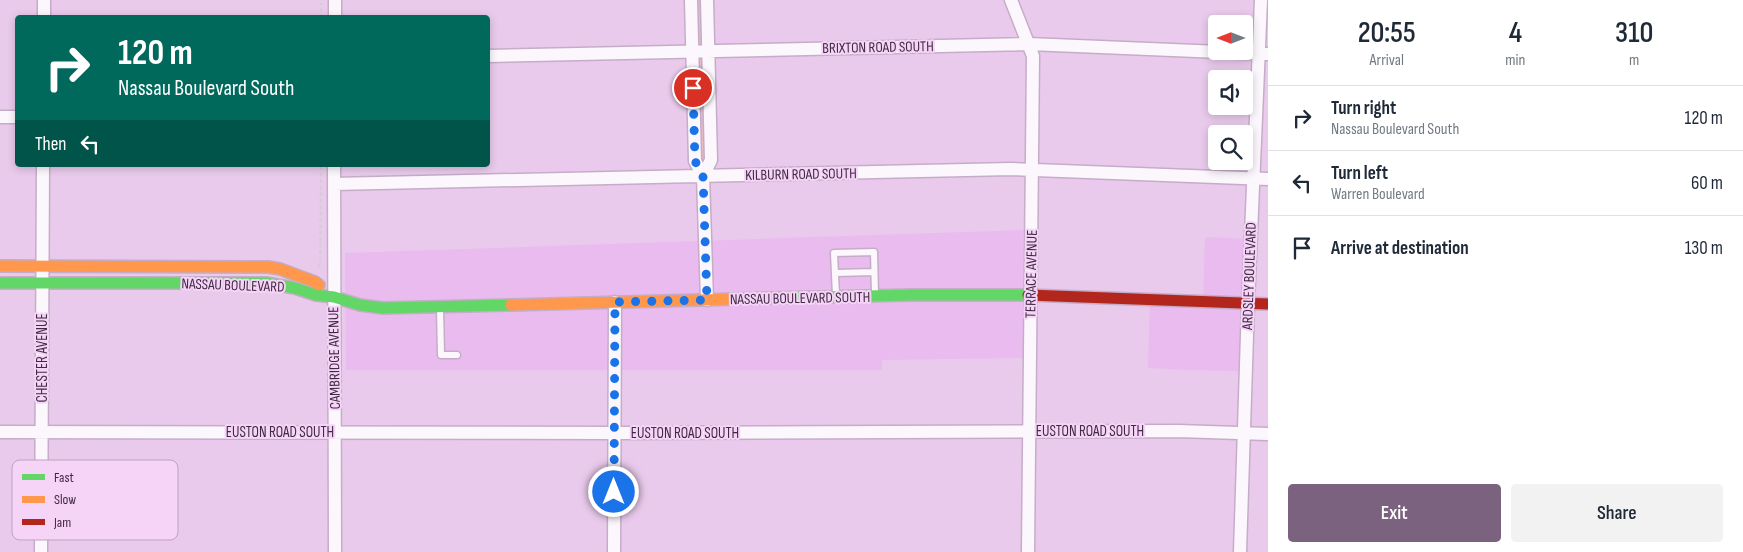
<!DOCTYPE html>
<html lang="en">
<head>
<meta charset="utf-8">
<style>
  body { margin:0; font-family:"Sofia Sans Condensed",sans-serif; background:#f2f2f3; color:#1f2937; height:100vh; display:flex; flex-direction:column; font-size:19px; white-space:nowrap }
  * { box-sizing:border-box; margin:0 }
  p { font-size:16px; color:#747a83 }
  .icon { flex:none; width:28px; height:28px; fill:none; stroke:currentColor; stroke-width:2; stroke-linecap:round; stroke-linejoin:round }
  .map { position:relative; flex:1; overflow:hidden }
  .drawer { display:flex; flex-direction:column; background:#fff; width:475px }
  .drawer>* { flex:none }
  .banner { position:absolute; left:15px; top:15px; width:475px; height:152px; border-radius:5px; box-shadow:0 2px 8px #0003; background:#00695c; color:#fff; overflow:hidden }
  .needle { width:32px; rotate:270deg }
  .tools { position:absolute; left:1208px; top:15px; display:grid; gap:10px }
  .tools a { display:grid; place-items:center; width:45px; height:45px; border-radius:5px; background:#fff; box-shadow:0 2px 8px #0003; font-size:25px }
  .pin { position:absolute; display:grid; place-items:center; width:42px; height:42px; color:#fff; margin:-21px; border:2px solid #fff; border-radius:50%; box-shadow:0 1px 5px #0007 }
  .me { position:absolute; width:55px; margin:-28px; rotate:0deg; stroke-linejoin:round; filter:drop-shadow(0 0 4px #0008) }
  .turn { display:flex; align-items:center; gap:18px; height:105px; padding:0 20px; font-size:22px }
  .turn .icon { width:65px; height:65px; stroke-width:2.5 }
  .turn b { display:block; font-size:35px; line-height:42px }
  .then { display:flex; align-items:center; height:48px; padding:0 20px; background:#0003; gap:10px; font-size:19px }
  .eta { display:flex; justify-content:space-evenly; align-items:center; height:85px; text-align:center }
  .eta b { font-size:30px; font-weight:600; line-height:35px }
  .primary-button { display:flex; gap:10px; margin-top:auto; padding:10px 20px }
  .primary-button a { flex:1; height:58px; border-radius:5px; background:#7b627e; color:#fff; font-size:20px; font-weight:600; line-height:58px; text-align:center }
  .primary-button a+a { background:#f2f2f3; color:#1f2937 }
  ul { padding:0; list-style:none }
  li { display:flex; align-items:center; gap:15px; height:65px; padding:0 20px; border-top:1px solid #e0e1e3 }
  li div { flex:1 }
  li b { display:block; font-size:19px }
  li em { font-style:normal }
  main { display:flex; flex:1; min-height:0 }
  .map>svg:first-child { display:block }
  .built { fill:#eabbef }
  .green { fill:#e8bac7 }
  .lines { fill:none; stroke-linecap:round; stroke-linejoin:round }
  .lane-casing { stroke:#c5adc7; stroke-width:9 }
  .street-casing { stroke:#c5adc7; stroke-width:15 }
  .fast-casing { stroke:#c5adc7; stroke-width:14 }
  .slow-casing { stroke:#c5adc7; stroke-width:14 }
  .jam-casing { stroke:#c5adc7; stroke-width:14 }
  .path { stroke:#d5ccd5; stroke-width:2; stroke-dasharray:4 2.5; stroke-linecap:butt }
  .lane { stroke:#fcf7fc; stroke-width:6 }
  .street { stroke:#fcf7fc; stroke-width:12 }
  .fast { stroke:#63d668; stroke-width:11 }
  .slow { stroke:#ff974d; stroke-width:11 }
  .jam { stroke:#b3261e; stroke-width:11 }
  .route { stroke:#1a73e8; stroke-width:9; stroke-dasharray:0 16.2 }
  .labels { text-anchor:middle; stroke-width:4; stroke-linejoin:round; paint-order:stroke }
  .street-label { font-size:15px; fill:#402a42; stroke:#f5d4f8 }
  .key { fill:#f5d4f8; stroke:#bfa1c1; stroke-width:1 }
  .key-label { font-size:14px; fill:#402a42 }
</style>
</head>
<body>
<main>
<div class="map">
<svg width="1268" height="552" viewBox="0 0 1268 552">
  <rect width="100%" height="100%" fill="#e9caec"/>
  <path class="built" d="M1023,230v128l-141,2v10h-536l-1,-117z
    M1205,237l44,2 -4,132 -56,-1 -41,-2 2,-66 53,2z"/>
  <path class="green" d="M691,0h16l4,160 -8,16 -8,-15z"/>
  <g class="lines">
    <defs>
      <path id="lane" d="M835,273l39,-1
        M836,295l-2,-42 40,-1 1,43
        M440,308l1,47h16"/>
      <path id="street" d="M335,0v18
        M691,0l4,161 8,15
        M1011,0l22,56 -5,496
        M44,18v-18
        M488,56l541,-12 239,10
        M0,117h18
        M334,165l1,387
        M334,184l677,-15 257,10
        M707,300l-4,-124 8,-16 -4,-160
        M0,432l615,1 563,-2 90,3
        M41,552l2,-387
        M614,552l1,-250
        M1240,552l8,-248 13,-304"/>
      <path id="fast" d="M0,283h266l29,5 21,7 18,2 26,8 23,3 128,-3
        M774,298l138,-3h116"/>
      <path id="slow" d="M0,266l268,1 12,2 35,13 4,3
        M511,305l263,-7"/>
      <path id="jam" d="M1028,295l240,9"/>
    </defs>
    <use href="#lane" class="lane-casing"/>
    <use href="#street" class="street-casing"/>
    <use href="#fast" class="fast-casing"/>
    <use href="#slow" class="slow-casing"/>
    <use href="#jam" class="jam-casing"/>
    <path class="path" d="M321,18v-15
      M318,267l2,-3 1,-99"/>
    <use href="#lane" class="lane"/>
    <use href="#street" class="street"/>
    <use href="#fast" class="fast"/>
    <use href="#slow" class="slow"/>
    <use href="#jam" class="jam"/>
  </g>
  <g class="lines">
    <path class="route" d="M614,492l1,-190 92,-2 -4,-124 -8,-15 -2,-73"/>
  </g>
  <g class="labels">
    <g class="street-label">
      <text transform="translate(878 47) rotate(-1)" y="5">BRIXTON ROAD SOUTH</text>
      <text transform="translate(801 174) rotate(-1)" y="5">KILBURN ROAD SOUTH</text>
      <text transform="translate(1031 274) rotate(-89)" y="5">TERRACE AVENUE</text>
      <text transform="translate(1249 276) rotate(-88)" y="5">ARDSLEY BOULEVARD</text>
      <text transform="translate(233 285) rotate(2)" y="5">NASSAU BOULEVARD</text>
      <text transform="translate(800 298) rotate(-1)" y="5">NASSAU BOULEVARD SOUTH</text>
      <text transform="translate(42 358) rotate(-90)" y="5">CHESTER AVENUE</text>
      <text transform="translate(334 358) rotate(-91)" y="5">CAMBRIDGE AVENUE</text>
      <text x="1090" y="436">EUSTON ROAD SOUTH</text>
      <text x="280" y="437">EUSTON ROAD SOUTH</text>
      <text x="685" y="438">EUSTON ROAD SOUTH</text>
    </g>
  </g>
  <rect x="12" y="460" width="166" height="80" rx="8" class="key"/>
  <rect x="22" y="474" width="23" height="6" fill="#63d668"/>
  <rect x="22" y="496" width="23" height="7" fill="#ff974d"/>
  <rect x="22" y="519" width="23" height="6" fill="#b3261e"/>
  <g class="key-label">
    <text x="54" y="482">Fast</text>
    <text x="54" y="504">Slow</text>
    <text x="54" y="527">Jam</text>
  </g>
</svg>
<div class="tools">
<a><svg class="needle" viewBox="-14 -14 28 28"><path d="M0-13l5 13h-10z" fill="#e53935"/><path d="M0 13l5-13h-10z" fill="#747a83"/></svg></a>
<a><svg class="icon" aria-label="sound" viewBox="0 0 24 24"><path d="M4 9h4l5-4v14l-5-4H4zM17 9q2 3 0 6"/></svg></a>
<a><svg class="icon" aria-label="search" viewBox="0 0 24 24"><circle cx="10" cy="10" r="6"/><path d="M15 15l6 6"/></svg></a>
</div>
<div class="pin" style="left:693px;top:88px;background:#d93025"><svg class="icon" aria-label="arrive" viewBox="0 0 24 24"><path d="M6 21V4h12l-3 4 3 4H6"/></svg></div>
<svg class="me" style="left:614px;top:492px" viewBox="-20 -20 40 40"><circle r="17" fill="#1a73e8" stroke="#fff" stroke-width="3"/><path d="M0-11L8 9 0 5-8 9z" fill="#fff"/></svg>
<div class="banner">
<div class="turn"><svg class="icon" aria-label="right" viewBox="0 0 24 24"><path d="M7 20v-9h11M14 6l5 5-5 5"/></svg><div><b>120 m</b>Nassau Boulevard South</div></div>
<div class="then">Then<svg class="icon" aria-label="left" viewBox="0 0 24 24"><path d="M17 20v-9H6M10 6l-5 5 5 5"/></svg></div>
</div>
</div>
<section class="drawer">
<div class="eta">
<div><b>20:55</b><p>Arrival</p></div>
<div><b>4</b><p>min</p></div>
<div><b>310</b><p>m</p></div>
</div>
<ul>
<li><svg class="icon" aria-label="right" viewBox="0 0 24 24"><path d="M7 20v-9h11M14 6l5 5-5 5"/></svg><div><b>Turn right</b><p>Nassau Boulevard South</p></div><em>120 m</em></li>
<li><svg class="icon" aria-label="left" viewBox="0 0 24 24"><path d="M17 20v-9H6M10 6l-5 5 5 5"/></svg><div><b>Turn left</b><p>Warren Boulevard</p></div><em>60 m</em></li>
<li><svg class="icon" aria-label="arrive" viewBox="0 0 24 24"><path d="M6 21V4h12l-3 4 3 4H6"/></svg><div><b>Arrive at destination</b></div><em>130 m</em></li>
</ul>
<div class="primary-button"><a>Exit</a><a>Share</a></div>
</section>
</main>
</body>
</html>
